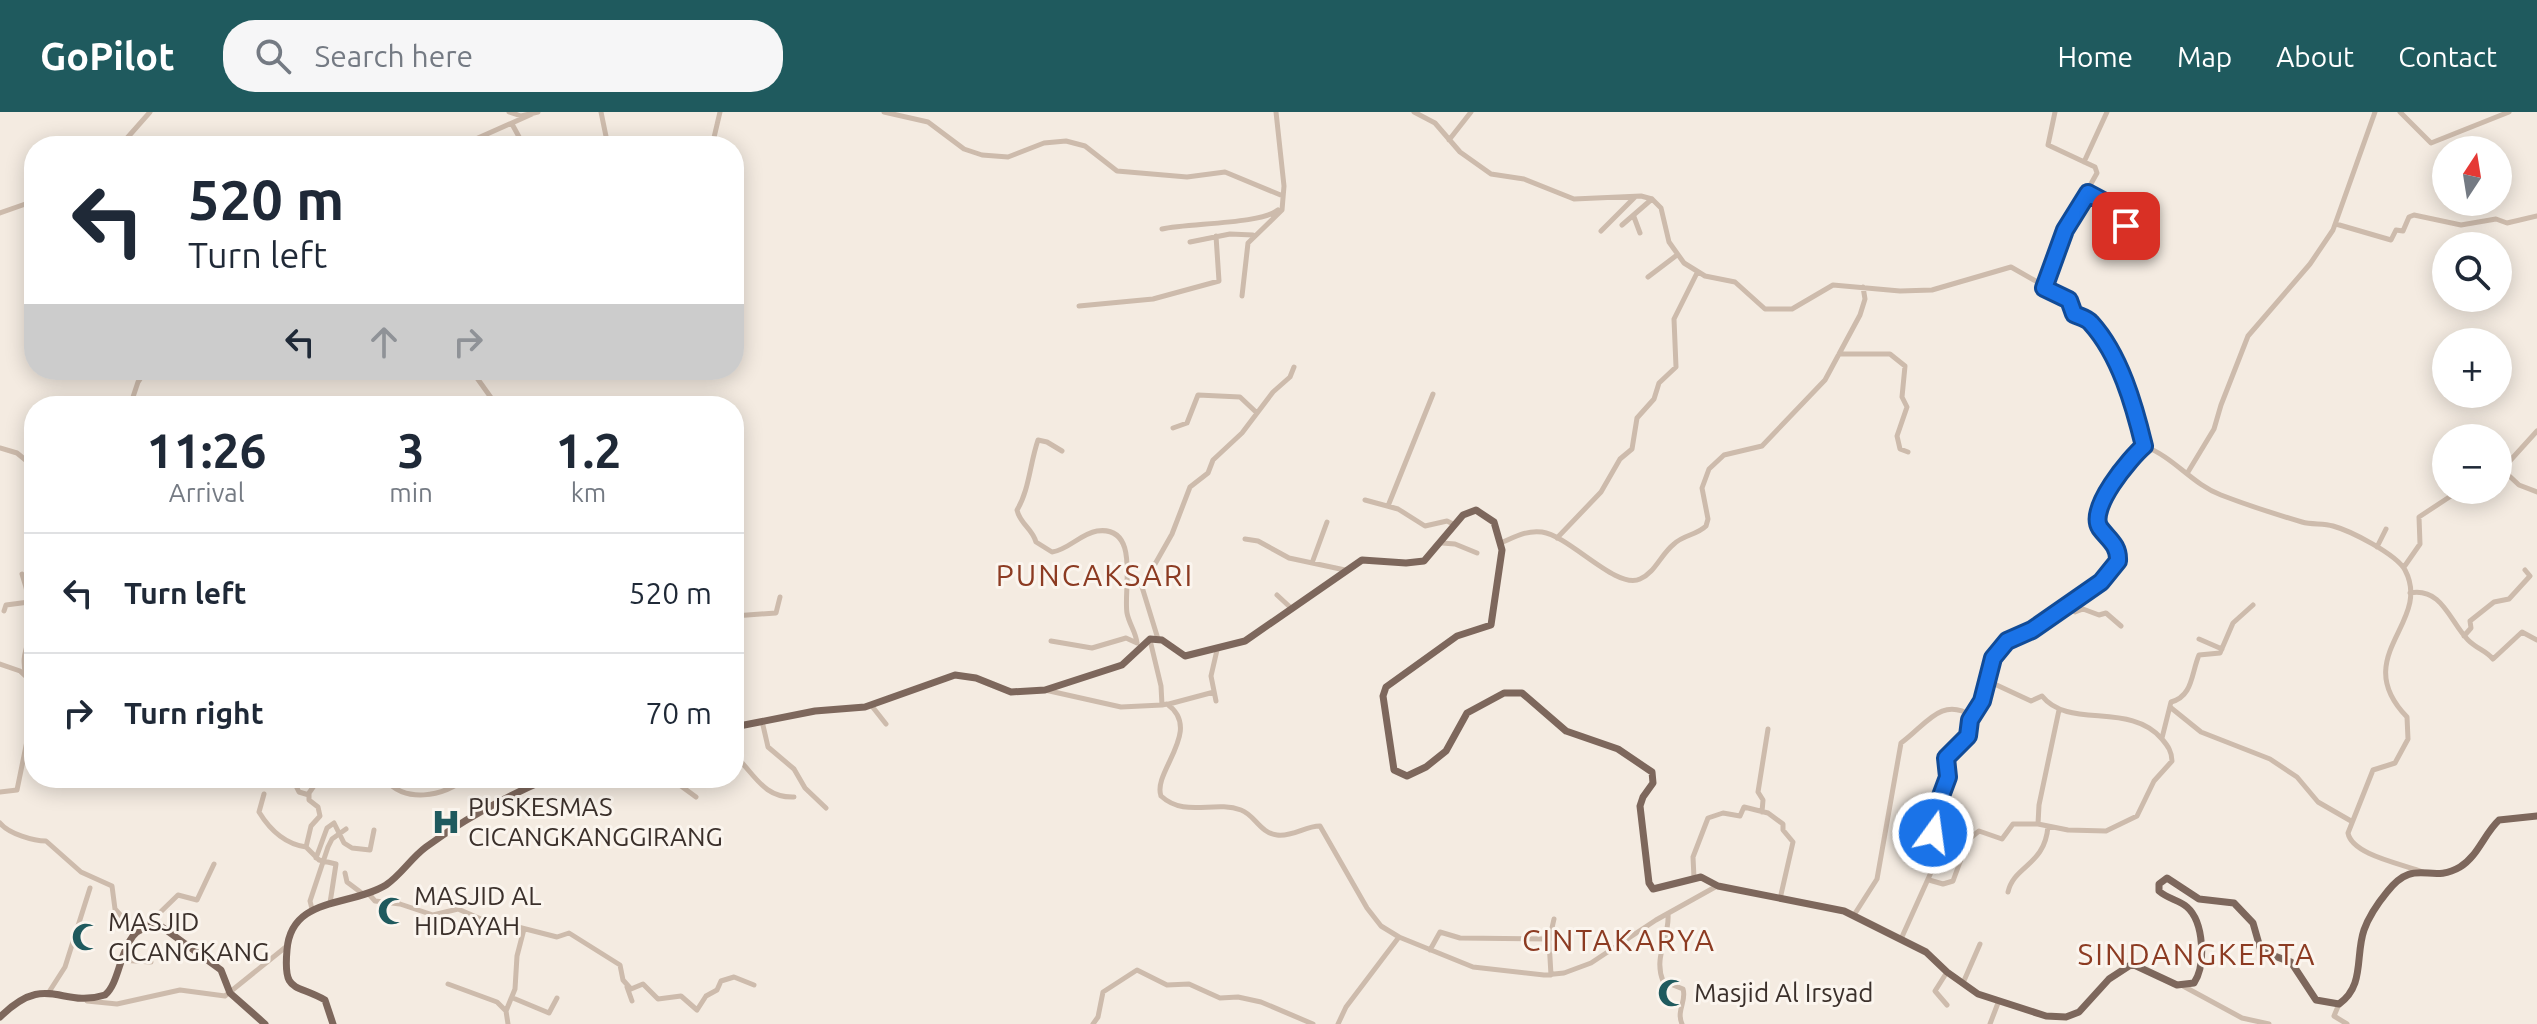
<!DOCTYPE html>
<html lang="en">
<head>
<meta charset="utf-8">
<style>
  body { margin:0; font-family:Ubuntu,sans-serif; background:#f6f6f7; color:#1f2937; height:100vh; display:flex; flex-direction:column; font-size:30px; white-space:nowrap }
  * { box-sizing:border-box; margin:0 }
  p { font-size:26px; color:#747a83 }
  .icon { flex:none; width:44px; height:44px; fill:none; stroke:currentColor; stroke-width:2; stroke-linecap:round; stroke-linejoin:round }
  .map { position:relative; flex:1; overflow:hidden }
  .drawer { position:absolute; left:24px; top:284px; width:720px; height:392px; display:flex; flex-direction:column; background:#fff; border-radius:32px; box-shadow:0 4px 20px #0003 }
  .drawer>* { flex:none }
  .banner { position:absolute; left:24px; top:24px; width:720px; height:244px; border-radius:32px; box-shadow:0 4px 20px #0003; background:#fff; color:#1f2937; overflow:hidden }
  .needle { width:52px; rotate:12deg }
  .buttons { position:absolute; left:2432px; top:24px; display:grid; gap:16px }
  .buttons a { display:grid; place-items:center; width:80px; height:80px; border-radius:50%; background:#fff; box-shadow:0 4px 20px #0003; font-size:40px }
  .pin { position:absolute; display:grid; place-items:center; width:68px; height:68px; color:#fff; margin:-34px; border-radius:16px; box-shadow:0 4px 12px #0006 }
  .me { position:absolute; width:88px; margin:-44px; rotate:14deg; stroke-linejoin:round; filter:drop-shadow(0 0 6px #0008) }
  .turn { display:flex; align-items:center; gap:28px; height:168px; padding:0 32px; font-size:36px }
  .turn .icon { width:104px; height:104px; stroke-width:2.5 }
  .turn b { display:block; font-size:56px; line-height:68px }
  .lanes { display:flex; align-items:center; height:76px; padding:0 32px; background:#0003; justify-content:center; gap:40px; direction:ltr }
  .lanes .off { opacity:.35 }
  .eta { display:flex; justify-content:space-evenly; align-items:center; height:136px; text-align:center }
  .eta b { font-size:48px; font-weight:700; line-height:56px }
  ul { padding:0; list-style:none }
  li { display:flex; align-items:center; gap:24px; height:120px; padding:0 32px; border-top:2px solid #e0e1e3 }
  li div { flex:1 }
  li b { display:block; font-size:30px }
  li em { font-style:normal }
  header { display:flex; align-items:center; gap:48px; box-sizing:border-box; height:112px; padding:0 40px; background:#1f5a5e; color:#fff }
  header strong { font-size:38px }
  nav { display:flex; gap:44px; margin-inline-start:auto; font-size:28px }
  .search { width:560px; height:72px; background:#f6f6f7; display:flex; align-items:center; gap:20px; box-sizing:border-box; padding:0 28px; border-radius:32px; color:#747a83; font-size:30px }
  .map>svg:first-child { display:block }
  .lines { fill:none; stroke-linecap:round; stroke-linejoin:round }
  .minor { stroke:#cdbbac; stroke-width:5 }
  .major { stroke:#7d675c; stroke-width:7 }
  .route-casing { stroke:#114b97; stroke-width:20 }
  .route { stroke:#1a73e8; stroke-width:14 }
  .labels { text-anchor:middle; stroke-width:6; stroke-linejoin:round; paint-order:stroke }
  .poi-label { font-size:26px; fill:#3b302b; stroke:#fbf5ee; text-anchor:start }
  .quarter-label { font-size:30px; letter-spacing:2px; fill:#8c3b22; stroke:#fbf5ee }
</style>
</head>
<body>
<header>
<strong>GoPilot</strong>
<div class="search"><svg class="icon" aria-label="search" viewBox="0 0 24 24"><circle cx="10" cy="10" r="6"/><path d="M15 15l6 6"/></svg>Search here</div>
<nav><a>Home</a><a>Map</a><a>About</a><a>Contact</a></nav>
</header>
<div class="map">
<svg width="2537" height="912" viewBox="0 0 2537 912">
  <rect width="100%" height="100%" fill="#f4ebe1"/>
  <g class="lines">
    <path class="minor" d="M509,0l12,4 17,-4
      M601,0l7,34
      M884,0l44,10 36,27 18,6 26,2 36,-14 22,-2 19,5 32,25 70,6 38,-5 58,24
      M1414,0l21,11 25,29 31,22 33,5 50,20 67,-3 11,3 9,9 8,34 15,21 21,13 30,6 30,27h27l41,-24 67,6 32,-1 79,-23 58,33 5,14c40,19 60,91 70,132 30,11 48,38 77,49 26,10 54,19 81,27 10,3 21,1 31,4 18,5 63,28 72,44 28,53 -57,86 2,147l1,22 -13,24 -22,7 -25,63c4,22 55,31 75,39
      M2400,0l31,31 78,-31
      M512,12l12,22
      M1449,28l22,-28
      M120,34l30,-34
      M460,34l72,-32
      M712,34l8,-34
      M2084,50l23,-50
      M2088,81l15,8 24,26 15,-16
      M0,101l34,-12
      M1634,105l6,16
      M2336,112l55,16 5,-10 7,1 6,-14 5,-2 47,10 35,-6 11,4 30,-7
      M1622,113l30,-26
      M1162,117c27,-6 100,-5 116,-19
      M1601,119l34,-34
      M1190,130l40,-8 23,1
      M1648,165l29,-22
      M2044,176l21,-58 32,-57 -2,-6 -47,-22 7,-33
      M1242,184l6,-53 34,-33 2,-24 -8,-74
      M1079,194l74,-7 66,-18 -3,-45
      M1839,242h51l15,12 -3,31 5,10 -10,29 3,13 8,3
      M452,258l25,8 20,28
      M130,294l8,-24 8,-12
      M1173,316l14,-5 11,-28 42,2 17,16
      M0,336l17,5 17,14
      M1062,339l-15,-9 -9,-2c-8,23 -9,51 -21,70 3,14 15,18 19,32l16,10c16,-2 28,-18 45,-21 44,-6 26,59 30,82 2,11 9,19 10,30
      M2504,359l15,14 18,7
      M2188,360l26,-43 7,-24 27,-69 62,-72 23,-34 42,-118
      M2498,362l39,-43
      M1365,388l33,9 27,17 22,-5 8,4
      M1388,394l45,-112
      M1557,426l44,-46 19,-33 12,-10 5,-31 17,-19 5,-16 17,-16 -2,-48 23,-46
      M1245,427l13,2 31,17 56,12
      M1442,431l13,1 22,9
      M1501,431c14,-6 25,-13 41,-11 28,4 74,58 98,47 15,-6 21,-25 34,-35 9,-9 23,-9 32,-18l2,-7 -6,-31 7,-19 15,-14 38,-9 63,-66 35,-65 5,-16 -2,-12
      M2377,435l9,-18
      M1312,451l15,-41
      M2404,455l16,-23 -1,-27 41,-27
      M22,462c6,18 11,39 8,58 -3,20 -9,22 -4,44
      M2410,481c32,-6 40,29 58,47 9,9 17,10 25,19l29,-27 15,8
      M1277,483l14,13
      M2066,494l9,6 8,-3 16,6 7,-2 15,13
      M4,499l2,-6 23,-3
      M734,504l42,-3 4,-16
      M2464,524l7,-8 -1,-7 24,-19 15,-3 21,-23 -5,-6
      M1158,527l-16,-52 30,-53 18,-47 18,-14 5,-13 29,-27 31,-41 17,-15 4,-10
      M2199,527l23,10
      M1150,528l11,46 1,19 5,-1c37,26 -15,68 -6,92 24,22 53,4 80,14 14,5 19,23 36,25 16,2 28,-9 43,-9l47,82 14,18 18,11
      M1051,529l41,7 34,-10 11,5
      M0,552l20,7 14,13
      M1045,578l76,17 41,-2
      M1216,589l-5,-25 6,-26
      M1169,592l45,-12
      M871,593l15,19
      M2170,595l31,25 69,27 27,18 21,25 33,19
      M762,609l6,26 26,22 11,19 21,20
      M2162,626l9,-36c22,-6 20,-28 28,-47l21,-2 13,-30 20,-18
      M734,643c20,17 28,43 60,42
      M292,666l7,14 10,3
      M385,666c16,26 61,19 80,0
      M523,666l8,8
      M675,671l6,3 9,-8
      M681,674l15,11
      M0,680l17,-2 10,-49 7,-4
      M264,682l-5,18c11,18 26,32 47,35
      M1762,700l1,-12 -5,-8 10,-63
      M0,711c9,11 34,18 46,18l35,31 31,14 3,23 17,19 9,3 37,-36 19,5 17,-36
      M2038,712l1,-19 20,-95
      M316,746l11,-30 7,-5 10,20 8,5 18,2 4,-20
      M345,761l2,9 16,12
      M1694,766l-1,-21 15,-39 15,-5 17,3 4,-9 24,6 15,11v6l10,12 -13,57
      M1929,768l14,4 10,-3 15,-41 11,-9 23,8 11,-15h25l30,6 38,1 31,-15 17,-35 18,-20c0,-9 -4,-15 -10,-22 -32,-38 -93,-9 -120,-43l-11,5 -43,-20
      M2008,780c6,-27 37,-26 40,-66
      M368,781l7,8 25,3 33,11 25,-6 39,17h17l43,11 12,-4 51,32 3,15 8,9 12,-5 15,15 23,-3 16,14 9,-14 11,-6 4,-9 13,-4 20,8
      M330,791l6,-39 -17,-4 -13,-13 5,-21 9,-10 -2,-9 -9,-7v-7l9,-13 16,-2
      M312,797l-2,-8 18,-54 4,-8 14,-10
      M1668,802c2,23 -15,43 -5,67l20,8c4,12 -7,21 -1,35
      M1854,803l23,-36 24,-136c25,-18 40,-47 71,-27
      M1901,827l32,-71 -1,-48 15,-39 -1,-23c6,-9 16,-13 21,-22 4,-5 2,-11 4,-17 2,-7 7,-10 10,-16 11,-21 8,-43 25,-62 8,-8 19,-6 27,-12 18,-11 74,-48 82,-63 11,-20 -12,-28 -17,-43 -6,-20 32,-65 46,-77
      M1430,838l10,-18 20,6 90,1
      M120,848l31,2
      M1551,863l-2,-34 5,-22
      M1963,871l17,-39
      M448,872l49,18 9,9 9,-22 2,-33 7,-27
      M2183,874l59,32 27,6
      M627,875l5,14
      M49,880l16,-25 25,-79
      M513,886l36,15 8,-15
      M87,889l30,3 63,-14 45,6 62,-50
      M2339,892l-5,12 13,8
      M1947,893l-12,-14 12,-19
      M506,899l2,13
      M1093,912l5,-7 5,-25 34,-22 30,15 22,-1 31,14 18,-1 23,5 52,22
      M1338,912l8,-17 53,-70 74,30 71,8 20,-2 27,-10 65,-43 61,-34
      M1990,912l8,-21"/>
    <path class="major" d="M734,615l81,-16 50,-4 90,-32 21,3 35,14 34,-2 77,-25 28,-26 12,1 23,16 60,-15 117,-81 44,3 18,-2 39,-46 13,-5 18,12 8,28 -11,75 -34,11 -71,51 -3,9 11,74 13,6 19,-9 20,-16 21,-38 37,-20h18l44,38 52,18 34,23 1,11 -10,14 -3,9 9,77 4,6 48,-12 17,9 126,25 82,41 21,20 31,22 68,22 20,1 13,-5 30,-33 23,-15 45,21 17,-2c12,-18 10,-61 -7,-76 -8,-7 -19,-8 -28,-16v-7l8,-6 32,21 35,4 19,20 8,28 30,11 25,38 23,4c26,-18 16,-48 25,-74 5,-14 14,-27 23,-38 28,-36 43,-7 73,-25 18,-11 24,-33 39,-47l38,-4
      M0,905c47,-46 60,-8 105,-22 20,-16 13,-77 57,-68l59,43 9,23 35,31
      M333,912l-8,-24c-30,-17 -42,-6 -38,-50 4,-54 63,-43 99,-65 15,-10 25,-27 40,-38 38,-28 79,-50 123,-69"/>
  </g>
  <g class="lines">
    <defs>
      <path id="route" d="M1933,721l-1,-13 16,-43 -2,-19 22,-22 2,-16 12,-19 11,-43 14,-17 25,-11 69,-48 17,-21c1,-16 -10,-22 -18,-33 -13,-19 30,-70 44,-82 -10,-41 -24,-91 -53,-123 -4,-5 -11,-6 -17,-9l-5,-14 -25,-12 21,-58 23,-37 15,8 23,25"/>
    </defs>
    <use href="#route" class="route-casing"/>
    <use href="#route" class="route"/>
  </g>
  <defs>
    <symbol id="hospital-bare" viewBox="-9 -9 18 18"><path d="M-5-5h3v3.5h4V-5h3V5h-3V1.5h-4V5h-3Z" fill="#1f5a5e" stroke="#fbf5ee" stroke-width="2.5" paint-order="stroke"/></symbol>
    <symbol id="mosque-bare" viewBox="-9 -9 18 18"><path d="M3.5-4.9A6 6 0 1 0 3.5 4.9A5 5 0 1 1 3.5-4.9Z" fill="#1f5a5e" stroke="#fbf5ee" stroke-width="2.5" paint-order="stroke"/></symbol>
  </defs>
  <g fill-rule="evenodd">
    <use href="#hospital-bare" x="426" y="690" width="40" height="40"/>
    <use href="#mosque-bare" x="372" y="779" width="40" height="40"/>
    <use href="#mosque-bare" x="66" y="805" width="40" height="40"/>
    <use href="#mosque-bare" x="1652" y="861" width="40" height="40"/>
  </g>
  <g class="labels">
    <g class="poi-label">
      <text x="468" y="704">PUSKESMAS<tspan x="468" dy="30">CICANGKANGGIRANG</tspan></text>
      <text x="414" y="793">MASJID AL<tspan x="414" dy="30">HIDAYAH</tspan></text>
      <text x="108" y="819">MASJID<tspan x="108" dy="30">CICANGKANG</tspan></text>
      <text x="1694" y="890">Masjid Al Irsyad</text>
    </g>
    <g class="quarter-label">
      <text x="1095" y="474">PUNCAKSARI</text>
      <text x="1619" y="839">CINTAKARYA</text>
      <text x="2197" y="853">SINDANGKERTA</text>
    </g>
  </g>
</svg>
<div class="buttons">
<a><svg class="needle" viewBox="-14 -14 28 28"><path d="M0-13l5 13h-10z" fill="#e53935"/><path d="M0 13l5-13h-10z" fill="#747a83"/></svg></a>
<a><svg class="icon" aria-label="search" viewBox="0 0 24 24"><circle cx="10" cy="10" r="6"/><path d="M15 15l6 6"/></svg></a>
<a>+</a>
<a>−</a>
</div>
<div class="pin" style="left:2126px;top:114px;background:#d93025"><svg class="icon" aria-label="arrive" viewBox="0 0 24 24"><path d="M6 21V4h12l-3 4 3 4H6"/></svg></div>
<svg class="me" style="left:1933px;top:721px" viewBox="-20 -20 40 40"><circle r="17" fill="#1a73e8" stroke="#fff" stroke-width="3"/><path d="M0-11L8 9 0 5-8 9z" fill="#fff"/></svg>
<div class="banner">
<div class="turn"><svg class="icon" aria-label="left" viewBox="0 0 24 24"><path d="M17 20v-9H6M10 6l-5 5 5 5"/></svg><div><b>520 m</b>Turn left</div></div>
<div class="lanes"><svg class="icon" aria-label="left" viewBox="0 0 24 24"><path d="M17 20v-9H6M10 6l-5 5 5 5"/></svg><svg class="icon off" aria-label="ahead" viewBox="0 0 24 24"><path d="M12 20V5M6 11l6-6 6 6"/></svg><svg class="icon off" aria-label="right" viewBox="0 0 24 24"><path d="M7 20v-9h11M14 6l5 5-5 5"/></svg></div>
</div>
<section class="drawer">
<div class="eta">
<div><b>11:26</b><p>Arrival</p></div>
<div><b>3</b><p>min</p></div>
<div><b>1.2</b><p>km</p></div>
</div>
<ul>
<li><svg class="icon" aria-label="left" viewBox="0 0 24 24"><path d="M17 20v-9H6M10 6l-5 5 5 5"/></svg><div><b>Turn left</b></div><em>520 m</em></li>
<li><svg class="icon" aria-label="right" viewBox="0 0 24 24"><path d="M7 20v-9h11M14 6l5 5-5 5"/></svg><div><b>Turn right</b></div><em>70 m</em></li>
</ul>
</section>
</div>
</body>
</html>
